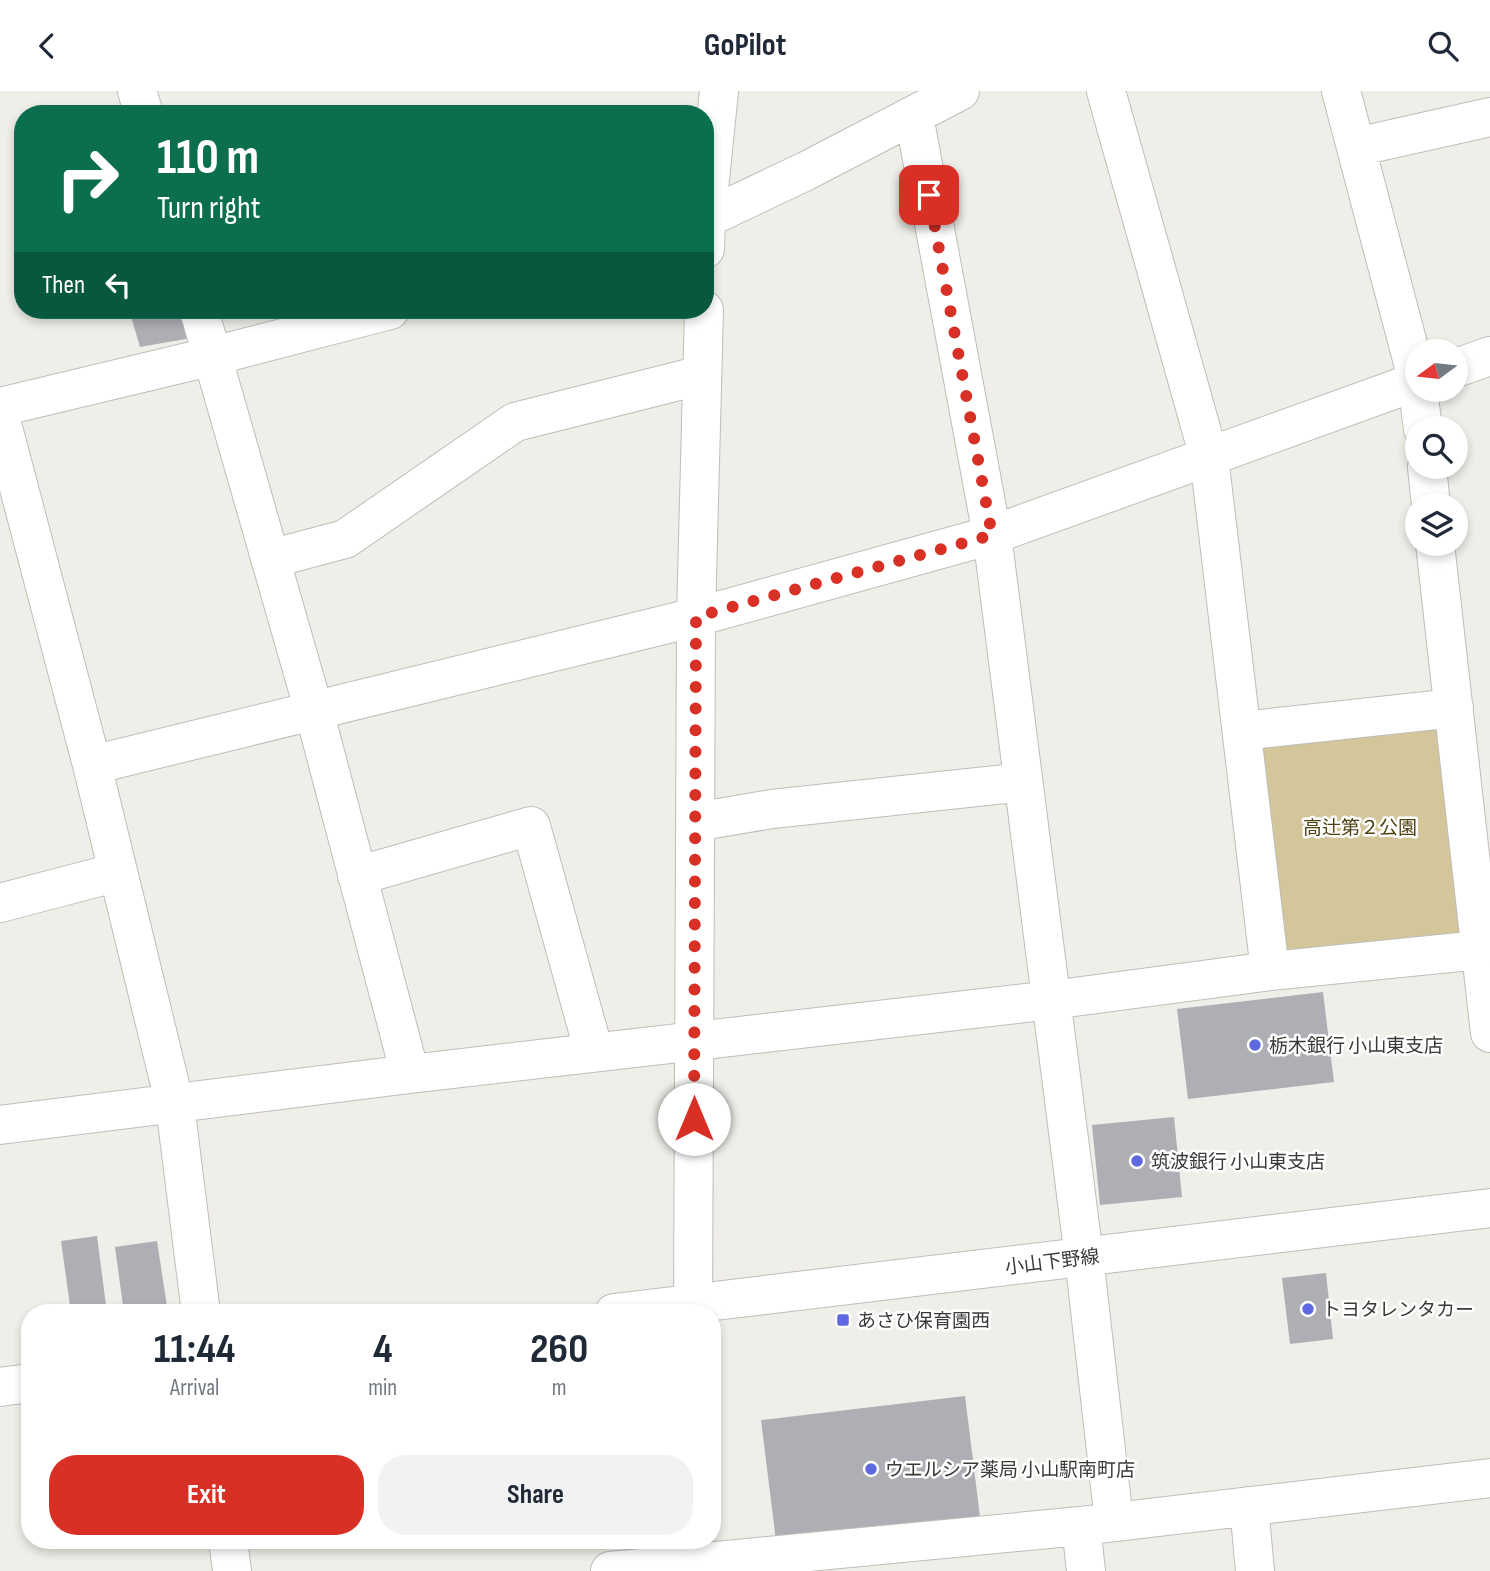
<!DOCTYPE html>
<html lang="en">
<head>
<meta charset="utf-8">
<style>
  body { margin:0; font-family:"Sofia Sans Condensed","Noto Sans JP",sans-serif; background:#f2f2f3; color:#1f2937; height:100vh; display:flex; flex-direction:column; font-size:26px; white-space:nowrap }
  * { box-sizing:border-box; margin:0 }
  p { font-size:23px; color:#747a83 }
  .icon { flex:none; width:38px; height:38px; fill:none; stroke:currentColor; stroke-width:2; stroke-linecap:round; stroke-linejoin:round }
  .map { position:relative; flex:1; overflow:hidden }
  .side { position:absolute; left:21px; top:1213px; width:700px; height:245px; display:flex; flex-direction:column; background:#fff; border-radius:28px; box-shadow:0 4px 10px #0003 }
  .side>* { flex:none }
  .top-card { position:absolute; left:14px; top:14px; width:700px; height:214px; border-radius:28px; box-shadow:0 4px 10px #0003; background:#0b6e4f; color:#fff; overflow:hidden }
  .needle { width:46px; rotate:255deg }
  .tools { position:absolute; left:1405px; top:248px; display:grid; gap:14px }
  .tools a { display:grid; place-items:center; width:63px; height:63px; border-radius:50%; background:#fff; box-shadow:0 4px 10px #0003; font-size:35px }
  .pin { position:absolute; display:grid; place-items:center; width:60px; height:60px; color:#fff; margin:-30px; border-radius:14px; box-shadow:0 4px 10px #0006 }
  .me { position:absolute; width:77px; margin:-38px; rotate:0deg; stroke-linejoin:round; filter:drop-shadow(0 0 5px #0008) }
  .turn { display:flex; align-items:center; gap:24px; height:147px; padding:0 28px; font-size:32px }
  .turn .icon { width:91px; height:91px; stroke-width:2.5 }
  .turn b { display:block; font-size:49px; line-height:60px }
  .then { display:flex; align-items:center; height:66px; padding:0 28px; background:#0003; gap:14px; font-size:26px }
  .eta { display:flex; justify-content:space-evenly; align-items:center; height:119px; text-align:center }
  .eta b { font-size:42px; font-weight:700; line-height:49px }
  .primary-button { display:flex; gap:14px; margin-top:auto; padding:14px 28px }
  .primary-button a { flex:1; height:80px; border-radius:28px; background:#d93025; color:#fff; font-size:28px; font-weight:700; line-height:80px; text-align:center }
  .primary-button a+a { background:#f2f2f3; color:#1f2937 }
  header { display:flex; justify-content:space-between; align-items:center; height:91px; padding:0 28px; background:#fff; font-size:32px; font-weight:700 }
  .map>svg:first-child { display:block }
  .green { fill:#d4c69b }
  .building { fill:#aeafb5 }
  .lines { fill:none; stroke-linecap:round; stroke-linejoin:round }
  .minor-casing { stroke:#bfbdb8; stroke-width:40 }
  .major-casing { stroke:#bfbdb8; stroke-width:40 }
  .minor { stroke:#fff; stroke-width:38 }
  .major { stroke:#fff; stroke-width:38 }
  .route { stroke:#d93025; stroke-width:12; stroke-dasharray:0 21.6 }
  .poi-dot { fill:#5e69e1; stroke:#fff; stroke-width:2.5 }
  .labels { text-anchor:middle; stroke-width:5; stroke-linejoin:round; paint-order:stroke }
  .park-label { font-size:19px; fill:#50410f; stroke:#fff }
  .poi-label { font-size:19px; fill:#3b3a38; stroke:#fff; text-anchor:start }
  .street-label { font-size:19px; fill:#3b3a38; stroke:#fff }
</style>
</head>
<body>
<header><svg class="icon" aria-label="back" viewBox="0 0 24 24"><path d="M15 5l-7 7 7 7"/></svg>GoPilot<svg class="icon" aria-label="search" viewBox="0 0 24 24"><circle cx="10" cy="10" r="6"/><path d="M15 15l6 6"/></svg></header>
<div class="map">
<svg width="1490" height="1480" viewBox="0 0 1490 1480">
  <rect width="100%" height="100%" fill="#f0eee8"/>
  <path class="green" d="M1449,624l26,230 -200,20 -27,-230z"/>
  <path class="building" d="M129,219h61l7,27 -57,10z
    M1323,901l11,90 -146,17 -11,-90z
    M1174,1026l8,80 -82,8 -8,-80z
    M97,1145l10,77h-36l-10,-72z
    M157,1150l11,72h-44l-9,-66z
    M1326,1182l7,66 -43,5 -8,-66z
    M965,1305l15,121 -204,24 -15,-121z"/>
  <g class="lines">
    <defs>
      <path id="minor" d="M137,0l7,23
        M1106,0l103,366 61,514
        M1341,0l77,291
        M914,25l78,419 92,722 30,264
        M1356,56l134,-30
        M705,128l101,-48 154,-80
        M705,158l1,-30 13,-128
        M199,219l115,401 96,363
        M1456,277l34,-12
        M1418,299l5,39
        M0,316l213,-51 177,-46
        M0,325l92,349 83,340 26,208
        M1427,376l4,39
        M1435,453l55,489
        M270,468l75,-20 170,-117 187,-47
        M1242,640l212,-23
        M92,674l604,-148 296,-82 426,-154
        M695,731l77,-13 251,-27
        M357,785l174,-50 63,226
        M0,812l118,-31
        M0,1034l410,-51 641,-74 219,-29 210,-21
        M693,1222l3,-696 8,-307
        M1249,1415l6,65
        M1081,1435l5,45
        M228,1449l4,31
        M610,1480l471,-45 409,-48"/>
      <path id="major" d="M614,1222l876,-105
        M0,1296l30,-4"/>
    </defs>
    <use href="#minor" class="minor-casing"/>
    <use href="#major" class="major-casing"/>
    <use href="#minor" class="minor"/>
    <use href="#major" class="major"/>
  </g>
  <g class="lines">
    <path class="route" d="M694,1028l2,-502 296,-82 -63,-340"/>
  </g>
  <g class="poi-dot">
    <circle cx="1255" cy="954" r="7"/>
    <circle cx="1137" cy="1070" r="7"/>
    <circle cx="1308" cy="1218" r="7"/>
    <rect x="836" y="1222" width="14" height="14" rx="3.5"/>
    <circle cx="871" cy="1378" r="7"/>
  </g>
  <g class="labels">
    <g class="park-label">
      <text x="1360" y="743">高辻第２公園</text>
    </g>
    <g class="poi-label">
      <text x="1269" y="961">栃木銀行 小山東支店</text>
      <text x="1151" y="1077">筑波銀行 小山東支店</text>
      <text x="1322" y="1225">トヨタレンタカー</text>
      <text x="857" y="1236">あさひ保育園西</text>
      <text x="885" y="1385">ウエルシア薬局 小山駅南町店</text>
    </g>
    <g class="street-label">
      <text transform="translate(1052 1170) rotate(-7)" y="7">小山下野線</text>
    </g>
  </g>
</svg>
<div class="tools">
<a><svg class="needle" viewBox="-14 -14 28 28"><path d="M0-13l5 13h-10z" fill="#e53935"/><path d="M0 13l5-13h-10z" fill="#747a83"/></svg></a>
<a><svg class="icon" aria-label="search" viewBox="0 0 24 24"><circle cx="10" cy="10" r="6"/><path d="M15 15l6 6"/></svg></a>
<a><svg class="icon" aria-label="layers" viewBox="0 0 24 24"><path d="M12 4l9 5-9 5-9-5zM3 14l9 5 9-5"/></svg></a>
</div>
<div class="pin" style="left:929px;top:104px;background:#d93025"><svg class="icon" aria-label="arrive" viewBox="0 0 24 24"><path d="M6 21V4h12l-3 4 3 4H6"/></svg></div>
<svg class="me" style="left:694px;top:1028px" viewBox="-20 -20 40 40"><circle r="19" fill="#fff"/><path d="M0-13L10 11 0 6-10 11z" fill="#d93025"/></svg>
<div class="top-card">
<div class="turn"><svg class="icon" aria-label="right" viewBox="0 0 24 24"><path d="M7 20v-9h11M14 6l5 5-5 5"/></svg><div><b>110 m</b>Turn right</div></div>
<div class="then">Then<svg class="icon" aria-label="left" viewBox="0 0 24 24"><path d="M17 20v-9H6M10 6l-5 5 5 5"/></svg></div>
</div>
<section class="side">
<div class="eta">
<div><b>11:44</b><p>Arrival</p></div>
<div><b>4</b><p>min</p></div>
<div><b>260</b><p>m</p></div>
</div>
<div class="primary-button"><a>Exit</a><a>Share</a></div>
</section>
</div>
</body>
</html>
